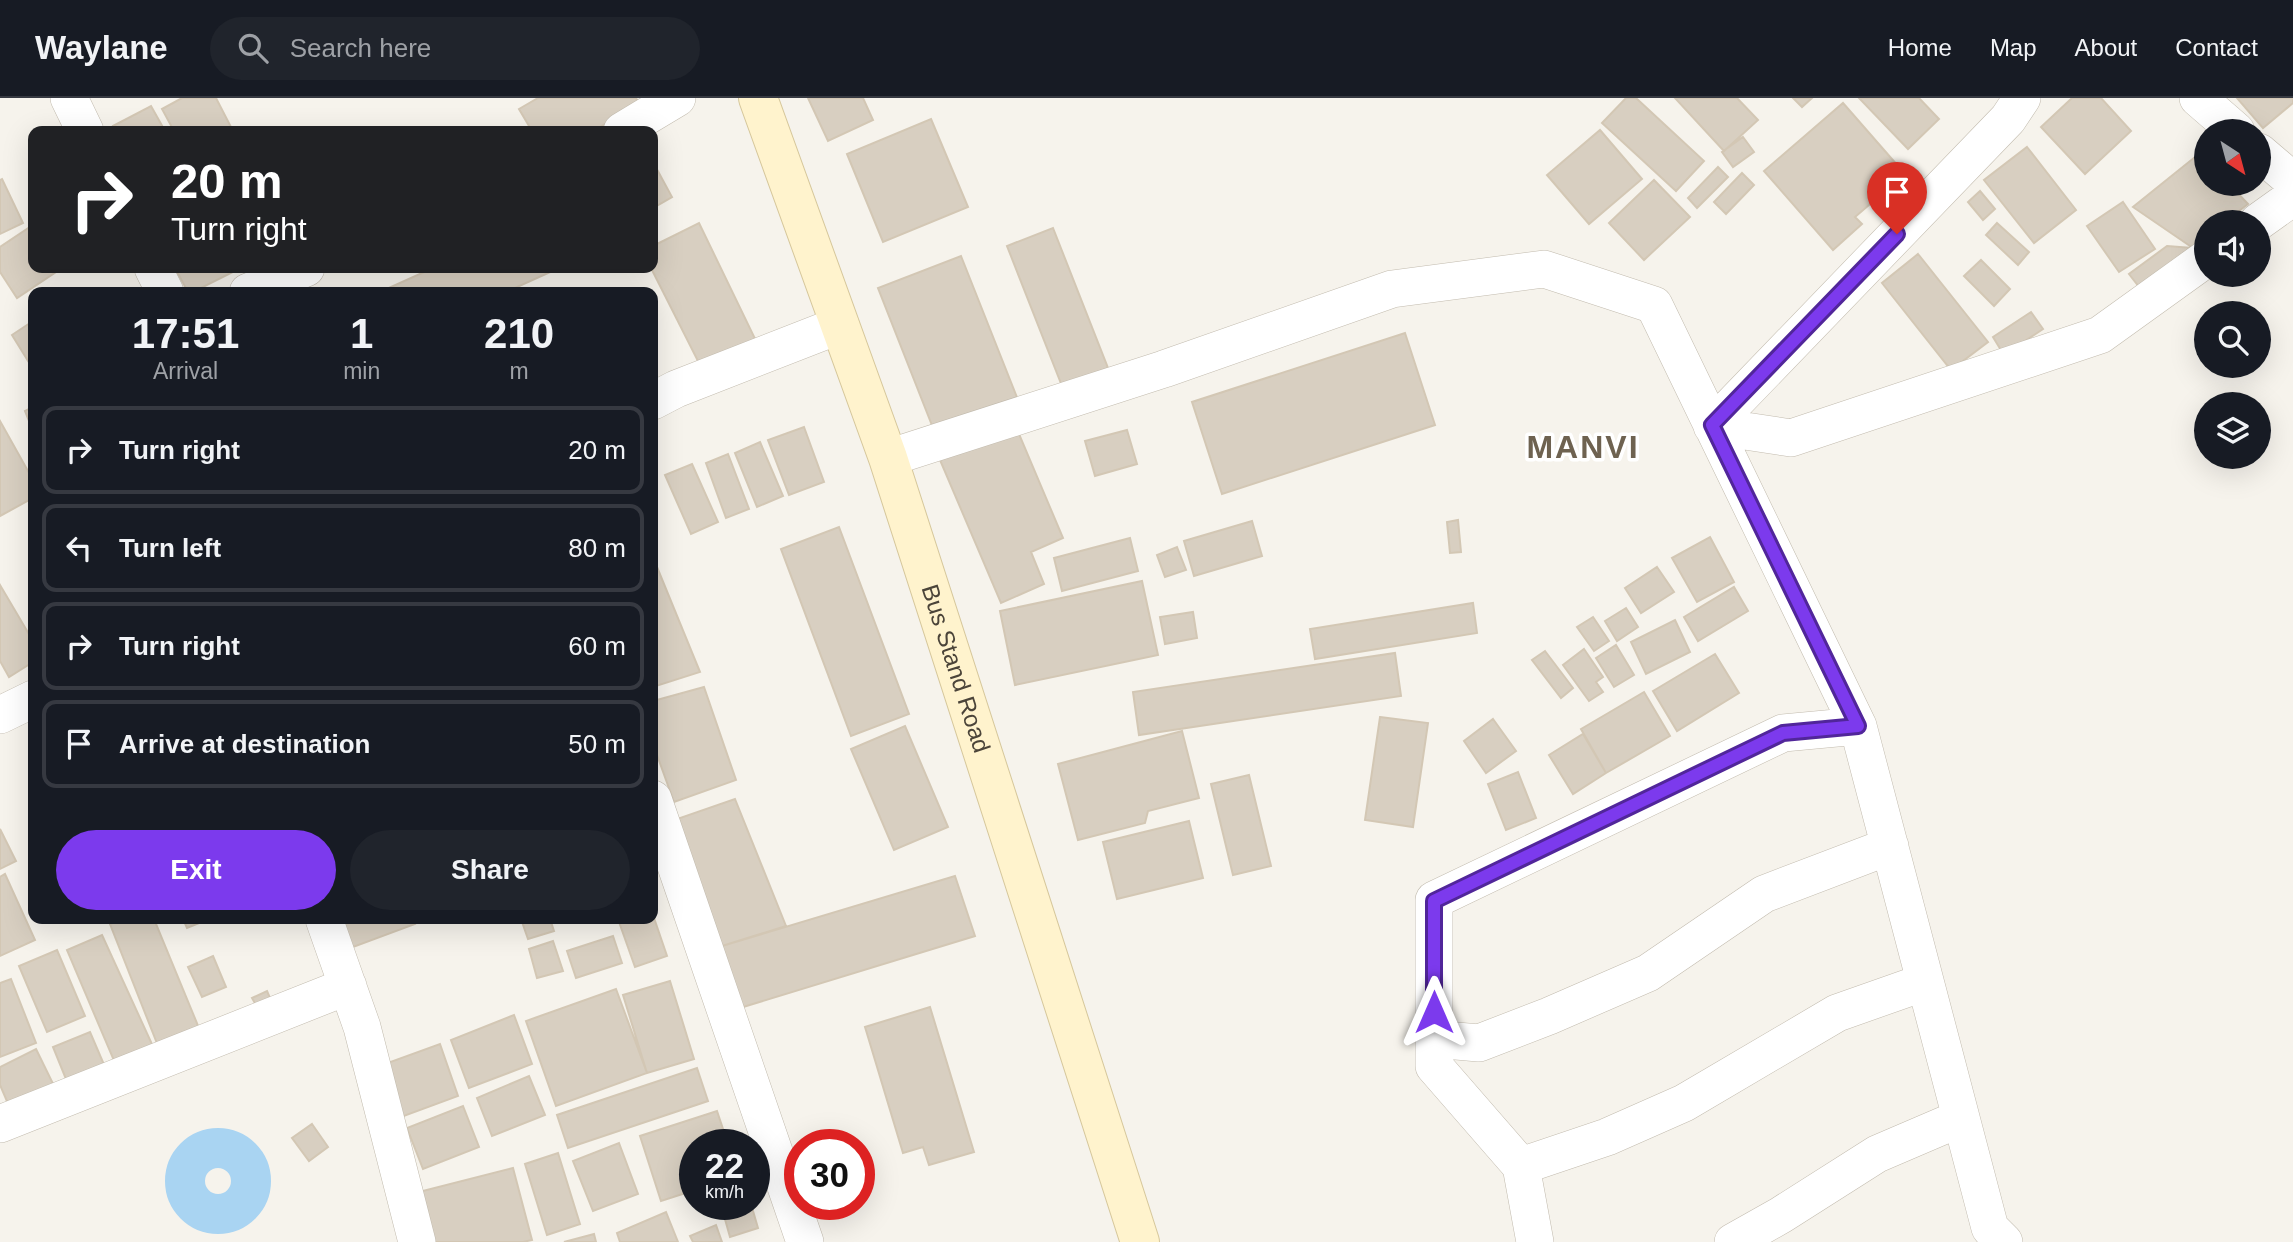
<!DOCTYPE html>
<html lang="en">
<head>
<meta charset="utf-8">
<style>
  body { margin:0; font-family:Helvetica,sans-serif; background:#20242c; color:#f1f3f6; height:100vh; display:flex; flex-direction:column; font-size:26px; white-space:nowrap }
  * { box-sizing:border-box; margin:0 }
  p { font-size:23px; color:#9ea1a6 }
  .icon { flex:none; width:38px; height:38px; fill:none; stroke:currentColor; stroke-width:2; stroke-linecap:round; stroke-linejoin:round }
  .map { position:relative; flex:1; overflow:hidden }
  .side { position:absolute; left:28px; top:189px; width:630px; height:637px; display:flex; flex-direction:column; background:#171b24; border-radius:14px; box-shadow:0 7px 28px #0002 }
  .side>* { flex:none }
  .hud { position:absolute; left:28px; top:28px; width:630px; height:147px; border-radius:14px; box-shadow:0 7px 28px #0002; background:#202124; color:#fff; overflow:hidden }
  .needle { width:46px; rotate:144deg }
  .buttons { position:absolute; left:2194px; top:21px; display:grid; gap:14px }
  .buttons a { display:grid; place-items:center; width:77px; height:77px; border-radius:50%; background:#171b24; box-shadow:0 7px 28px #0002; font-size:35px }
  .speed { position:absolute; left:679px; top:1031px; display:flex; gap:14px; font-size:35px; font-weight:700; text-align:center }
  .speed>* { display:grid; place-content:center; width:91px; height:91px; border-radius:50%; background:#171b24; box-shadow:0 7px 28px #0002; line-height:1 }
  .speed small { font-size:18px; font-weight:400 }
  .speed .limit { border:10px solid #d22; background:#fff; color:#111 }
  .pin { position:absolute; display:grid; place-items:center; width:60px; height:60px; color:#fff; margin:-72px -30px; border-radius:50% 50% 50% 0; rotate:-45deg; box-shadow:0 0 7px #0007 }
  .pin .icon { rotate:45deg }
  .me { position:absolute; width:77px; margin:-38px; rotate:0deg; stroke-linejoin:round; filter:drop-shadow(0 0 5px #0008) }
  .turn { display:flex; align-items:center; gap:24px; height:147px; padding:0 28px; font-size:32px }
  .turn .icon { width:91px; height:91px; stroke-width:2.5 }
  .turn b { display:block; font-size:49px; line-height:60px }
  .eta { display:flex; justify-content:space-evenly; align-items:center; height:119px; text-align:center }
  .eta b { font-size:42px; font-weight:700; line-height:49px }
  .button { display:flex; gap:14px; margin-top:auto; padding:14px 28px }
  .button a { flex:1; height:80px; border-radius:42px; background:#7c3aed; color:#fff; font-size:28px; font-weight:700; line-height:80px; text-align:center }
  .button a+a { background:#20242c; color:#f1f3f6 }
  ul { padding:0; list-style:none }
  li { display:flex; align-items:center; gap:21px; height:88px; margin:0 14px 10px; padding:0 14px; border:4px solid #363941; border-radius:14px }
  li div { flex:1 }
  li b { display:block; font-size:26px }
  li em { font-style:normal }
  header { display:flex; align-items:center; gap:42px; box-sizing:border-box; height:98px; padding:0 35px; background:#171b24; border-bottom:2px solid #363941 }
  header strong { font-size:33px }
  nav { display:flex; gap:38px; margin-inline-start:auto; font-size:24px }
  .search { width:490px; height:63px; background:#20242c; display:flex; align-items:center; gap:18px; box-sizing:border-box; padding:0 24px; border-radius:38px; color:#9ea1a6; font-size:26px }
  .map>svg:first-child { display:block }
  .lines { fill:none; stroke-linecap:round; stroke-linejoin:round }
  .canal { stroke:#a9d4f2; stroke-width:40 }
  .building { fill:#d8cfc1; stroke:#d3c7b4; stroke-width:2 }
  .minor-casing { stroke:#c2bbae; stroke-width:38 }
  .secondary-casing { stroke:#d6c79b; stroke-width:40 }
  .minor { stroke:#fff; stroke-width:37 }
  .secondary { stroke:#fff3cd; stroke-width:38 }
  .route-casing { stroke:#51269a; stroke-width:18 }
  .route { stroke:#7c3aed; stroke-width:12 }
  .labels { text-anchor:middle; stroke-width:7; stroke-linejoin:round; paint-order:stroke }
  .street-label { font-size:24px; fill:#4b4439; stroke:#fff }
  .district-label { font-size:32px; font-weight:bold; letter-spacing:2px; fill:#6e6250; stroke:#fff }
</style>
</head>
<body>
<header>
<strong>Waylane</strong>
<div class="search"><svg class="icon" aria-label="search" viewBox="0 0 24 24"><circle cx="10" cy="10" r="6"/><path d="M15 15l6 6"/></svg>Search here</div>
<nav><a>Home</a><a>Map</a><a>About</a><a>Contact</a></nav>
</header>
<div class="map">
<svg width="2293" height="1144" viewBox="0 0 2293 1144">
  <rect width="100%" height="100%" fill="#f6f3ec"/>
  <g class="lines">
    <path class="canal" d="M185 1083a33 33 0 1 1 66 0a33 33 0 1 1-66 0Z"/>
  </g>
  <path class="building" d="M182,0h34l17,33h-59l-12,-22z
    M538,0h98l3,6 -46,27h-61l-13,-22z
    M808,0h55l10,22 -45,21z
    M1626,0h10l68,63 -28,30 -74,-68z
    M1675,0h62l21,22 -34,31z
    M1793,0h19l-10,9z
    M1859,0h60l20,21 -31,30z
    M2072,0h29l30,33 -46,43 -44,-47z
    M2237,0h56v5l-30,25z
    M1843,5l62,71 -50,43 7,7 -29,26 -69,-79z
    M151,8l14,25h-49l-3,-5z
    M931,21l37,88 -85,35 -36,-88z
    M1600,32l42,49 -53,45 -42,-49z
    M1743,39l11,15 -21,15 -11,-15z
    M2027,49l49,63 -42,33 -50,-63z
    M2200,55l7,7v24h22l19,20 -23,18h-18v14l-14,12 -60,-41z
    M653,64l19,35 -19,11z
    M1718,69l10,10 -31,31 -9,-10z
    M1742,75l12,12 -28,29 -12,-12z
    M2,81l21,44 -23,11v-54z
    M1654,82l36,37 -46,43 -35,-37z
    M1980,93l15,18 -12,11 -15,-18z
    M2123,104l32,47 -36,23 -32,-46z
    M699,125l60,124 -54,28 -54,-107 2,-22z
    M1997,125l32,29 -11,13 -32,-30z
    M30,129l3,5v36l26,2 -42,28 -17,-26v-25z
    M1053,130l55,140 -46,18 -55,-140z
    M2167,148l26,2 -53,40 -11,-14z
    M1918,156l70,88 -37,28 -69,-87z
    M961,158l57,144 -83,33 -57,-145z
    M1981,162l29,29 -16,17 -30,-30z
    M175,170h64v1l-46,23h-5z
    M433,170h126l-53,24h-126z
    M2031,214l12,17 -39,26 -11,-18z
    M33,223v48l-21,-34z
    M1405,235l30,92 -213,69 -30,-92z
    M33,309v24l-8,-20z
    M0,323l33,59v18l-33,18z
    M804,329l20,55 -35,13 -21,-55z
    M1016,329l47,111 -32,14 13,32 -43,19 -61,-143z
    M1127,332l10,34 -42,12 -10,-35z
    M760,344l23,54 -26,11 -22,-54z
    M728,356l21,55 -23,9 -20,-55z
    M692,366l26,58 -27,12 -26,-59z
    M1458,422l3,32 -11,1 -3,-31z
    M1252,423l10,35 -68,20 -10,-35z
    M839,429l70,187 -58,22 -70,-187z
    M1710,439l24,45 -37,20 -25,-44z
    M1130,440l8,33 -76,20 -8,-33z
    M1177,449l9,23 -21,7 -8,-22z
    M657,469l43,105 -47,15v-118z
    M1657,469l17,25 -33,21 -16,-25z
    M1142,483l16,74 -143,30 -15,-74z
    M0,487l33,56v21l-24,15 -9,-16z
    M1734,489l14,24 -50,30 -14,-24z
    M1473,505l4,30 -162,26 -5,-30z
    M1626,510l12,19 -21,14 -12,-20z
    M1193,514l4,26 -32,6 -5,-27z
    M1593,519l16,24 -15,10 -17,-24z
    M1675,522l15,32 -44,22 -15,-32z
    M1616,547l18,30 -20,12 -18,-29z
    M1584,551l19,28 -7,5 7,10 -14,9 -26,-36z
    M1545,553l28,37 -12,10 -29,-38z
    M1395,555l6,43 -262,39 -6,-43z
    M1715,556l24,39 -62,38 -24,-40z
    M704,589l32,93 -62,22 -21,-58v-43z
    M1644,594l26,44 -64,37 -25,-44z
    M1380,619l48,6 -15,104 -48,-7z
    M1493,621l23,32 -30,22 -22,-32z
    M905,628l43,101 -54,23 -43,-101z
    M1182,633l17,67 -51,13 -3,12 -67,17 -20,-76z
    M1583,636l23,39 -33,21 -24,-39z
    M1518,674l18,46 -30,12 -18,-46z
    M1249,677l22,91 -38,9 -22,-91z
    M735,701l51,127 -64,20 -45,-127z
    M1189,723l14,57 -86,21 -14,-57z
    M0,731l16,32 -16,8z
    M5,776l30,66 -35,16v-79z
    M955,778l20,60 -235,72 -18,-62z
    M653,817l14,41 -32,11 -17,-48h35z
    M122,821h32l47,114 -41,18 -50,-127z
    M183,821h26l-22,9z
    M334,821h79l2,5 -70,26z
    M521,821h29l4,12 -26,8z
    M102,837l54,118 -38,17 -51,-120z
    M613,838l9,27 -46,15 -9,-27z
    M553,843l10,30 -26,7 -8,-29z
    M57,852l28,66 -38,16 -28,-66z
    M213,858l13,31 -24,10 -14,-30z
    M11,881l25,64 -36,14v-74z
    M670,883l24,78 -47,14 -24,-78z
    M616,891l31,84 -91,33 -30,-85z
    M267,893l6,14 -13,7 -8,-14z
    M930,909l44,145 -45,13 -6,-18 -20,6 -38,-126z
    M514,917l18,49 -63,24 -18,-48z
    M90,934l18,42 -38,15 -17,-42z
    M440,946l18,52 -57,21 -19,-52z
    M36,951l22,45 -46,19 -12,-28v-18z
    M697,970l11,33 -140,47 -11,-33z
    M529,978l16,39 -53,21 -15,-38z
    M463,1008l16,41 -56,22 -16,-41z
    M717,1013l11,33h-33v46l-34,11 -21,-65z
    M312,1026l16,23 -19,14 -17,-23z
    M619,1045l19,51 -45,17 -20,-50z
    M558,1055l22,71 -33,11 -22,-71z
    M513,1070l19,72 -9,2h-96l-12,-49z
    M725,1106h26l7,24 -28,9 -9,-32z
    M666,1114l12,30h-58l-3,-9z
    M716,1127l6,17h-29l-3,-6z
    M594,1136l2,8h-32z"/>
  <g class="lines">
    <defs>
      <path id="minor" d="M69,0l16,33
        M2198,0l38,33
        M622,33l55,-33
        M2259,54l34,29
        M2258,124l35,-25
        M153,170l12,24
        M248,194l58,-24
        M653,303l23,-12 164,-64
        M1712,328l79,12 309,-103 107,-77
        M1712,328l296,-307 14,-21
        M888,360l276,-89 228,-80 152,-20 110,36 204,421 132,502 14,14
        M0,617l33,-16
        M653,701l152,443
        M324,821l38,108 55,215
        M1434,941l45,4 70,-27 99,-43 116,-79 126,-48
        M0,1026l348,-138
        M1521,1068l86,-29 77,-34 153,-90 88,-31
        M1535,1144l-14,-76 -87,-100v-166l349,-167 75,-7
        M1733,1144l48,-27 96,-61 84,-36"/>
      <g id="secondary">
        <path id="s1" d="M758,0l130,360 252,784"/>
      </g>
    </defs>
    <use href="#minor" class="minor-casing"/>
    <use href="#secondary" class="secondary-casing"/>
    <use href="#minor" class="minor"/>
    <use href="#secondary" class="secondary"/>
  </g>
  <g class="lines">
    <defs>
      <path id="route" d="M1434,914v-111l349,-168 75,-7 -146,-301 185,-191"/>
    </defs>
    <use href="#route" class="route-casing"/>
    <use href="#route" class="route"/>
  </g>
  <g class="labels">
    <g class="street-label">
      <text dy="8" stroke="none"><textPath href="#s1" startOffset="604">Bus Stand Road</textPath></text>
    </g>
    <g class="district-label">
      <text x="1583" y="360">MANVI</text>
    </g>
  </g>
</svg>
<div class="buttons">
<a><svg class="needle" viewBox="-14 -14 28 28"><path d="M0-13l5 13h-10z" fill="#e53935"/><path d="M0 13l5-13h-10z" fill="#9ea1a6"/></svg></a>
<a><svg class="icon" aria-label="sound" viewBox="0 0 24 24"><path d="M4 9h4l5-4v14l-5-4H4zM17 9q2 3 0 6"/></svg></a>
<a><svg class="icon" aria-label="search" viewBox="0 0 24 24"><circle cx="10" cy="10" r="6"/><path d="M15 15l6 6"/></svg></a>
<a><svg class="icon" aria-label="layers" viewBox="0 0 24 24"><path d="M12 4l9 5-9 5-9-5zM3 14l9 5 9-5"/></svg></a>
</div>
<div class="speed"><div>22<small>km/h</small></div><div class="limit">30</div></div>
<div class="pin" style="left:1897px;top:136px;background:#d93025"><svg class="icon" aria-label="arrive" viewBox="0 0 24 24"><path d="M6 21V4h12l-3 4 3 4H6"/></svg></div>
<svg class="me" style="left:1434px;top:914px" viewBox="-20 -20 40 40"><path d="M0-17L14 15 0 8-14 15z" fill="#7c3aed" stroke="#fff" stroke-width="4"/></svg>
<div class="hud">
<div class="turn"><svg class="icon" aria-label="right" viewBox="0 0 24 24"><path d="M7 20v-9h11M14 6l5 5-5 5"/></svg><div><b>20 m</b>Turn right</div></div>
</div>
<section class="side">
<div class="eta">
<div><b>17:51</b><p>Arrival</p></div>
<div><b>1</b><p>min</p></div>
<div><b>210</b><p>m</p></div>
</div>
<ul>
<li><svg class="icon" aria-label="right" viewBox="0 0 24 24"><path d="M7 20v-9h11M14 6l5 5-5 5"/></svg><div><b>Turn right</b></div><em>20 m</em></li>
<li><svg class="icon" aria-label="left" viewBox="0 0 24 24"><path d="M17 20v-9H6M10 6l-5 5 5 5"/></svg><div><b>Turn left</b></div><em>80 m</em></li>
<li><svg class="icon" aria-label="right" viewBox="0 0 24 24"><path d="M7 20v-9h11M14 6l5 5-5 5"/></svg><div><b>Turn right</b></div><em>60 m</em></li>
<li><svg class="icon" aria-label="arrive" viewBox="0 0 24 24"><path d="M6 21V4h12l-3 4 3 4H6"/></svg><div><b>Arrive at destination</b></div><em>50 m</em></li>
</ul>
<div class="button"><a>Exit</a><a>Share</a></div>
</section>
</div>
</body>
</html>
